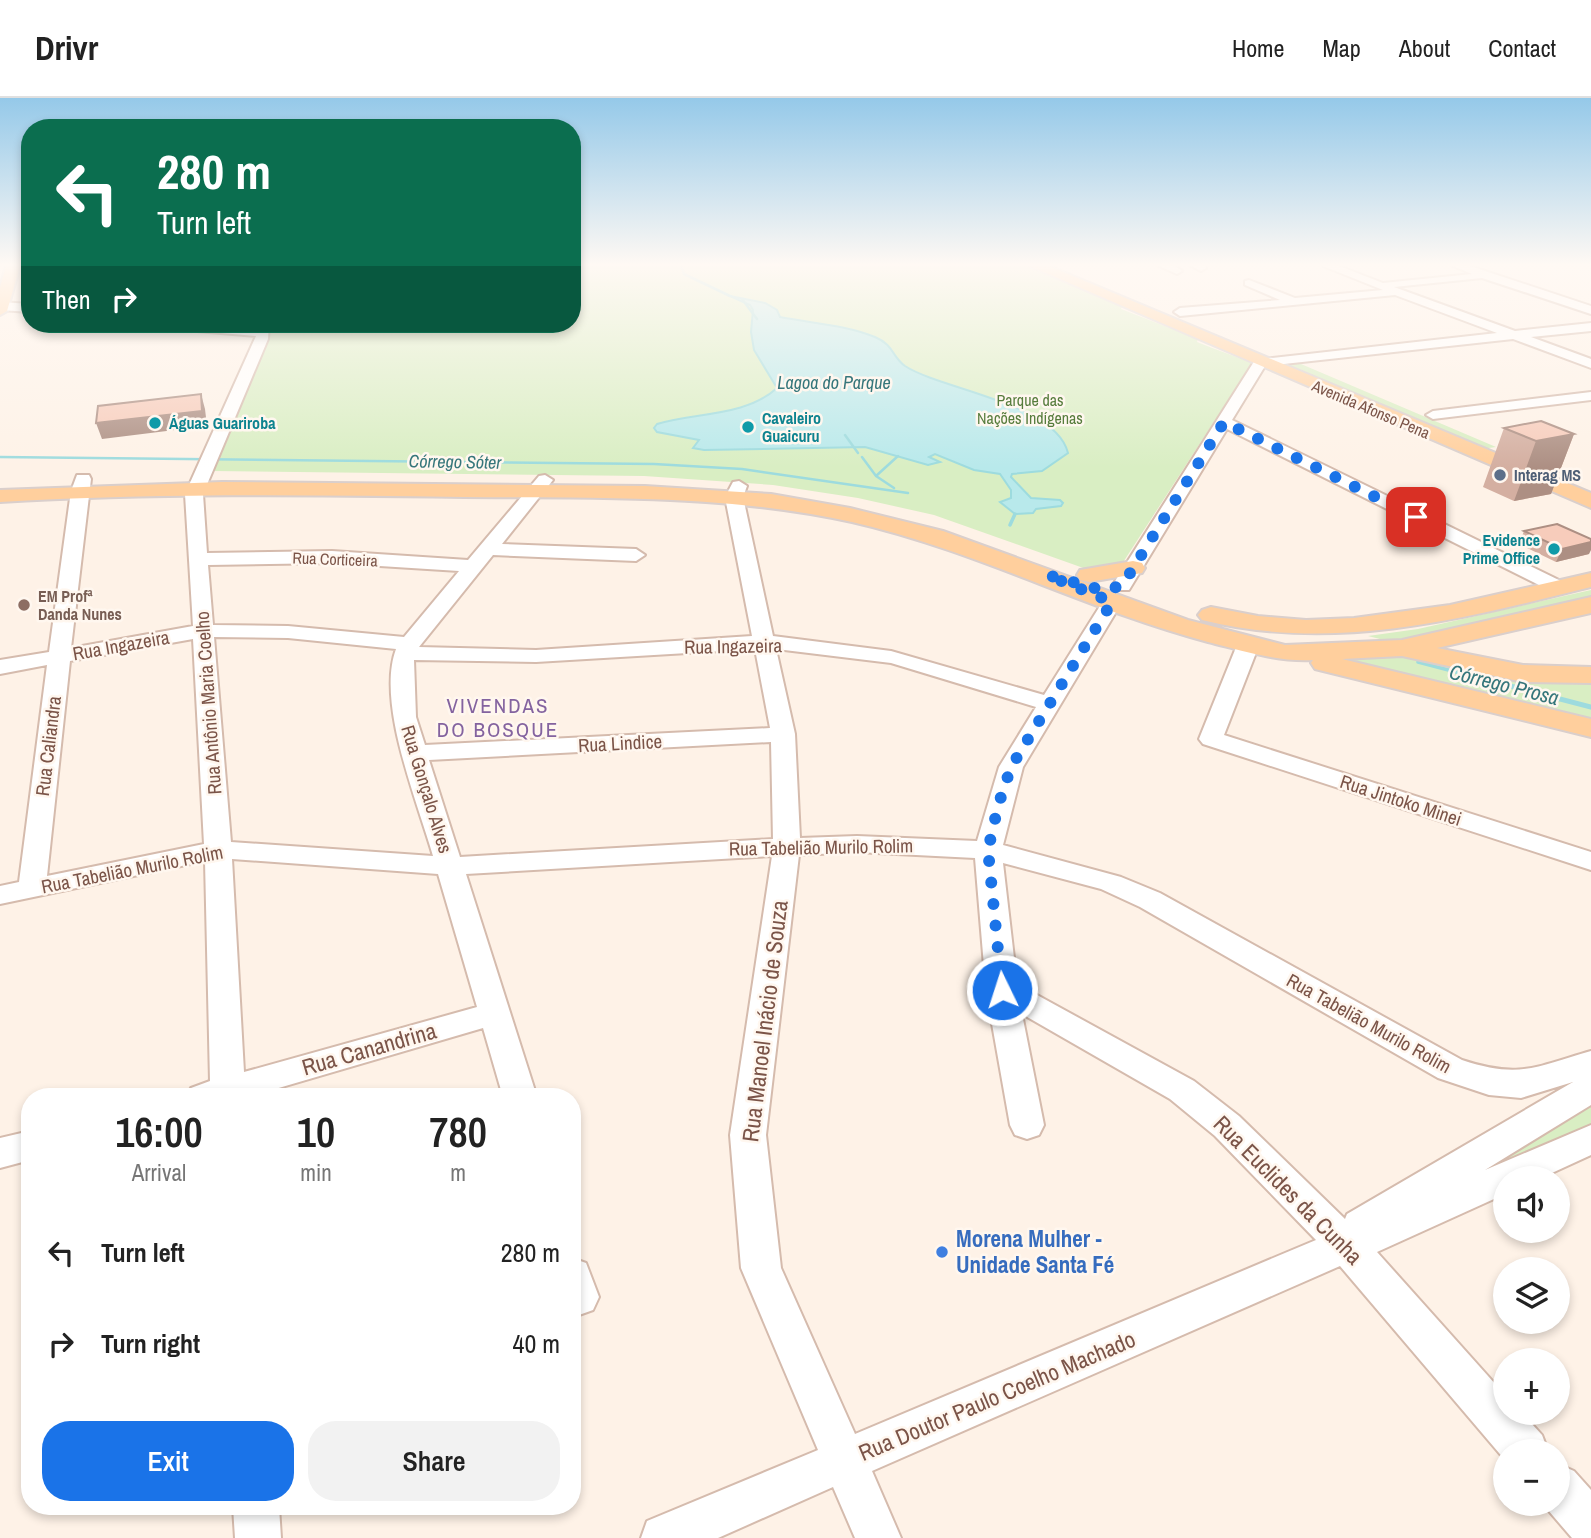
<!DOCTYPE html>
<html lang="en">
<head>
<meta charset="utf-8">
<style>
  body { margin:0; font-family:"Archivo Narrow",sans-serif; background:#f2f2f2; color:#222; height:100vh; display:flex; flex-direction:column; font-size:26px; white-space:nowrap }
  * { box-sizing:border-box; margin:0 }
  p { font-size:23px; color:#767676 }
  .icon { flex:none; width:38px; height:38px; fill:none; stroke:currentColor; stroke-width:2; stroke-linecap:round; stroke-linejoin:round }
  .map { position:relative; flex:1; overflow:hidden }
  .drawer { position:absolute; left:21px; top:990px; width:560px; height:427px; display:flex; flex-direction:column; background:#fff; border-radius:28px; box-shadow:0 4px 10px #0003 }
  .drawer>* { flex:none }
  .hud { position:absolute; left:21px; top:21px; width:560px; height:214px; border-radius:28px; box-shadow:0 4px 10px #0003; background:#0b6e4f; color:#fff; overflow:hidden }
  .buttons { position:absolute; left:1493px; top:1068px; display:grid; gap:14px }
  .buttons a { display:grid; place-items:center; width:77px; height:77px; border-radius:50%; background:#fff; box-shadow:0 4px 10px #0003; font-size:35px }
  .pin { position:absolute; display:grid; place-items:center; width:60px; height:60px; color:#fff; margin:-30px; border-radius:14px; box-shadow:0 4px 10px #0006 }
  .me { position:absolute; width:77px; margin:-38px; rotate:356deg; stroke-linejoin:round; filter:drop-shadow(0 0 5px #0008) }
  .turn { display:flex; align-items:center; gap:24px; height:147px; padding:0 21px; font-size:32px }
  .turn .icon { width:91px; height:91px; stroke-width:2.5 }
  .turn b { display:block; font-size:49px; line-height:60px }
  .then { display:flex; align-items:center; height:66px; padding:0 21px; background:#0003; gap:14px; font-size:26px }
  .eta { display:flex; justify-content:space-evenly; align-items:center; height:119px; text-align:center }
  .eta b { font-size:42px; font-weight:600; line-height:49px }
  .cta { display:flex; gap:14px; margin-top:auto; padding:14px 21px }
  .cta a { flex:1; height:80px; border-radius:28px; background:#1a73e8; color:#fff; font-size:28px; font-weight:600; line-height:80px; text-align:center }
  .cta a+a { background:#f2f2f2; color:#222 }
  ul { padding:0; list-style:none }
  li { display:flex; align-items:center; gap:21px; height:91px; padding:0 21px }
  li div { flex:1 }
  li b { display:block; font-size:26px }
  li em { font-style:normal }
  header { display:flex; align-items:center; gap:42px; box-sizing:border-box; height:98px; padding:0 35px; background:#fff; border-bottom:2px solid #e0e0e0 }
  header strong { font-size:33px }
  nav { display:flex; gap:38px; margin-inline-start:auto; font-size:24px }
  .map>svg:first-child { display:block }
  .green { fill:#d9eec3 }
  .water { fill:#b8e9eb; stroke:#9ddbde; stroke-width:2 }
  .lines { fill:none; stroke-linecap:round; stroke-linejoin:round }
  .stream-far2 { stroke:#9ddbde; stroke-width:2.5 }
  .stream-far1 { stroke:#9ddbde; stroke-width:3.5 }
  .stream { stroke:#9ddbde; stroke-width:5 }
  .minor-casing { stroke:#d5bbad; stroke-width:4 }
  .major-casing { stroke:#dacfcc; stroke-width:4 }
  .minor { fill:#fff; fill-rule:evenodd }
  .major { fill:#ffcf9d; fill-rule:evenodd }
  .wall { fill:#d4afa1 }
  .shaded-wall { fill:#ad8f83 }
  .building { fill:#f7ccbb; stroke:#ad8f83; stroke-width:2 }
  .route { stroke:#1a73e8; stroke-width:12; stroke-dasharray:0 21.6 }
  .culture-dot { fill:#0f9aa8; stroke:#fff7ef; stroke-width:2.5 }
  .service-dot { fill:#5c6f8a; stroke:#fff7ef; stroke-width:2.5 }
  .education-dot { fill:#8d6e63; stroke:#fff7ef; stroke-width:2.5 }
  .shop-dot { fill:#3f7fe0; stroke:#fff7ef; stroke-width:2.5 }
  .labels { text-anchor:middle; stroke-width:5; stroke-linejoin:round; paint-order:stroke }
  .far-park-label { font-size:16px; fill:#567c3c; stroke:#fff7ef }
  .far-street-label { font-size:16px; fill:#7b5448; stroke:#fff7ef }
  .far-culture-label { font-size:16px; font-weight:bold; fill:#0d838f; stroke:#fff7ef; text-anchor:start }
  .far-service-label { font-size:16px; font-weight:bold; fill:#4e5e75; stroke:#fff7ef; text-anchor:start }
  .far-education-label { font-size:16px; font-weight:bold; fill:#785e54; stroke:#fff7ef; text-anchor:start }
  .far-water-label { font-size:18px; font-style:italic; fill:#36767b; stroke:#fff7ef }
  .street-label { font-size:19px; fill:#7b5448; stroke:#fff7ef }
  .water-label { font-size:21px; font-style:italic; fill:#36767b; stroke:#fff7ef }
  .neighbourhood-label { font-size:21px; letter-spacing:2px; fill:#84639f; stroke:#fff7ef }
  .near-street-label { font-size:23px; fill:#7b5448; stroke:#fff7ef }
  .near-shop-label { font-size:23px; font-weight:bold; fill:#366cbe; stroke:#fff7ef; text-anchor:start }
</style>
</head>
<body>
<header>
<strong>Drivr</strong>
<nav><a>Home</a><a>Map</a><a>About</a><a>Contact</a></nav>
</header>
<div class="map">
<svg width="1591" height="1440" viewBox="0 0 1591 1440">
  <rect width="100%" height="100%" fill="#fef2e7"/>
  <path class="green" d="M572,168h457c30,14 62,27 93,41l-1,2 77,30 -1,3c19,8 36,13 55,21l-132,204 -31,3 -155,-55 -76,-17 -85,-13 -129,-9 -432,-5 56,-144 -2,-3h306z
    M1295,264l6,2 195,83 -22,3 -201,-85z
    M1591,492v11l-191,43 -32,-8 50,-7z
    M1410,556c61,17 117,29 181,26v45l-278,-69z
    M1591,1006v20l-238,117z"/>
  <path class="water" d="M730,198l35,7 12,7 3,7c31,6 66,8 95,20 19,8 17,20 30,29 37,24 151,37 163,87l-26,18 -30,3 -1,3 20,21 29,2 3,3 -2,3 -25,3 -3,4 -18,1 -15,-12 11,-4v-8l-11,-16 -26,-4 -39,-16 -6,3 11,5 -12,3 -63,-18 -161,3 -11,-2 6,-8 -42,-8 -3,-4 3,-4c39,-12 88,-7 120,-36l-23,-38 -3,-18 2,-22 -3,-5z"/>
  <g class="lines">
    <path class="stream-far2" d="M681,168l3,8 46,22
      M742,201l15,20
      M845,337l13,18
      M0,359l654,7 88,5 166,24
      M862,359l14,19
      M894,390l-18,-12 22,-20"/>
    <path class="stream-far1" d="M1010,427l5,-11
      M1418,564l57,15"/>
    <path class="stream" d="M1468,577l123,32"/>
    <defs>
      <path id="minor" d="M1159,168h16l7,5 -5,3z
        M1191,168h14l1,2 -5,3z
        M1323,168h16l44,17 89,-9 -19,-8h17l121,40v8l-109,-36 -88,9 121,44 76,-8v8l-60,6 60,22v9l-78,-29 -248,27 -33,54 335,164 3,4 -3,4h-14l-326,-163 -98,161h-14l-3,-4 143,-226 242,-27 -102,-38 -215,21 -6,-4 6,-4 100,-8 -35,-15v-4l4,-1 46,18 88,-8z
        M0,204l30,2v8l-30,-2z
        M156,226l101,5v-5h12l-1,15 -65,155 4,59 125,-2 136,9 71,-84 6,-1 8,5 -51,64 134,5 9,6 -9,6 -143,-6 -74,92 117,3 216,-14 -27,-139 8,-15 6,-1 8,5 -4,11 30,139 118,15 153,44 61,-97h14l3,4 -99,165 -20,78 118,32 39,16 302,167c57,19 74,7 129,-9v54l-106,65 106,-45v30l-50,23h-36v16l-128,58 128,143v17h16l21,23 6,16h-43v9l-165,-194 -468,205 29,67h-46l-22,-51 -115,51h-77l6,-17 171,-71 -77,-182 -11,-133 42,-279 -306,18 71,223h-34l-20,-69 -235,69h-62l5,-9 19,-7 -5,-220 -205,43v-18l19,-4 28,-217 -47,9v-14l49,-8 22,-161 6,-16h12l2,4 -20,169 122,-22 -8,-132 71,-158 -94,-8zM332,465l127,8 -55,66 -116,-11 -75,-1 -5,-60zM214,539l74,1 108,11c-20,54 21,151 37,207l-202,-14zM193,541l11,205 -157,32 23,-215zM755,551l15,79 -345,17 -9,-28 -2,-57 122,2zM776,551l115,14 145,44 -37,60 -22,74 -120,-5 -57,2 -5,-104zM771,644l2,97 -313,18 -31,-97zM857,754l118,6 11,132 24,135 5,10 12,4 12,-4 5,-10 -22,-111 148,85 45,37 101,104 -461,194 -74,-166 -15,-133 33,-280zM232,761l206,15 39,133 -233,65zM1003,765l98,26 39,18 298,171 51,17 32,3 52,-16 -226,132 -2,5 -106,-103 -45,-35 -177,-97z
        M1591,294v8l-158,19 -7,-4 7,-4z
        M1248,541l11,6 -35,90 367,117v18l-388,-126 -4,-5 38,-94z
        M30,1033v29l-30,8v-30z
        M572,1160l14,5 13,34 -6,13 -14,5 -7,-2z
        M1558,1366l16,7 17,19v48h-19l-30,-35h16z
        M233,1409h46l2,31h-46z"/>
      <path id="major" d="M6,168h14l-13,45 -7,4v-28z
        M1030,168h19l542,227v15z
        M222,384l423,4 126,8 79,14 93,23 245,89 97,25 117,-5 189,-43v16l-154,35 86,17 68,2v16l-68,-1 -121,-26 -60,3 249,60v18l-276,-68 -4,-6 2,-3c-36,2 -69,-9 -105,-18 -121,-32 -233,-92 -356,-120 -127,-28 -259,-24 -388,-25 -155,-2 -310,-4 -464,5v-12z
        M1133,463l9,2 3,5 -3,5 -53,9 -9,-2 -3,-5 3,-5z
        M1591,475v14c-128,32 -257,66 -389,33l-4,-5 4,-5 9,-3 47,9 48,4 48,-2 96,-13z"/>
    </defs>
    <use href="#minor" class="minor-casing"/>
    <use href="#major" class="major-casing"/>
    <use href="#minor" class="minor"/>
    <use href="#major" class="major"/>
  </g>
  <path class="wall" d="M1504,330l70,6 -23,60 -37,7 -31,-14z
    M1524,433l65,23 -33,8 -37,-18z"/>
  <path class="shaded-wall" d="M201,296l4,15 2,17 -105,13 -6,-16z
    M1574,336l-23,60 -37,7 22,-60z
    M1591,444v8l-2,4 -33,8 6,-13z"/>
  <path class="building" d="M201,296l1,17 -106,12 2,-17z
    M1541,323l33,13 -38,7 -32,-13z
    M1557,426l34,15v3l-29,7 -38,-18z"/>
  <linearGradient id="sky" x2="0" y2="1"><stop stop-color="#95c9e9"/><stop offset="0.45" stop-color="#fff9f4"/><stop offset="1" stop-color="#fff9f4" stop-opacity="0"/></linearGradient>
  <rect width="1591" height="370" fill="url(#sky)"/>
  <g class="lines">
    <path class="route" d="M1002,892l-14,-140 10,-44 13,-39 101,-165 -65,-27 55,15 20,-4 102,-164 192,95"/>
  </g>
  <g class="culture-dot">
    <circle cx="155" cy="325" r="7"/>
    <circle cx="748" cy="329" r="7"/>
    <circle cx="1554" cy="451" r="7"/>
  </g>
  <circle class="service-dot" cx="1500" cy="377" r="7"/>
  <circle class="education-dot" cx="24" cy="507" r="7"/>
  <circle class="shop-dot" cx="942" cy="1154" r="7"/>
  <g class="labels">
    <g class="far-park-label">
      <text x="1030" y="308">Parque das<tspan x="1030" dy="18">Nações Indígenas</tspan></text>
    </g>
    <g class="far-street-label">
      <text transform="translate(1371 311) rotate(23)" y="6">Avenida Afonso Pena</text>
      <text transform="translate(335 461) rotate(2)" y="6">Rua Corticeira</text>
    </g>
    <g class="far-culture-label">
      <text x="762" y="326">Cavaleiro<tspan x="762" dy="18">Guaicuru</tspan></text>
      <text x="169" y="331">Águas Guariroba</text>
      <text x="1540" y="448" text-anchor="end">Evidence<tspan x="1540" dy="18">Prime Office</tspan></text>
    </g>
    <g class="far-service-label">
      <text x="1514" y="383">Interag MS</text>
    </g>
    <g class="far-education-label">
      <text x="38" y="504">EM Profª<tspan x="38" dy="18">Danda Nunes</tspan></text>
    </g>
    <g class="far-water-label">
      <text x="834" y="291">Lagoa do Parque</text>
      <text transform="translate(455 364) rotate(1)" y="6">Córrego Sóter</text>
    </g>
    <g class="street-label">
      <text transform="translate(121 547) rotate(-10)" y="7">Rua Ingazeira</text>
      <text transform="translate(733 548) rotate(-1)" y="7">Rua Ingazeira</text>
      <text transform="translate(208 605) rotate(-94)" y="7">Rua Antônio Maria Coelho</text>
      <text transform="translate(620 645) rotate(-3)" y="7">Rua Lindice</text>
      <text transform="translate(48 648) rotate(-83)" y="7">Rua Caliandra</text>
      <text transform="translate(427 691) rotate(73)" y="7">Rua Gonçalo Alves</text>
      <text transform="translate(1401 702) rotate(18)" y="7">Rua Jintoko Minei</text>
      <text transform="translate(821 749) rotate(-1)" y="7">Rua Tabelião Murilo Rolim</text>
      <text transform="translate(132 771) rotate(-11)" y="7">Rua Tabelião Murilo Rolim</text>
      <text transform="translate(1369 925) rotate(29)" y="7">Rua Tabelião Murilo Rolim</text>
    </g>
    <g class="water-label">
      <text transform="translate(1504 587) rotate(14)" y="7">Córrego Prosa</text>
    </g>
    <g class="neighbourhood-label">
      <text x="498" y="615">VIVENDAS<tspan x="498" dy="24">DO BOSQUE</tspan></text>
    </g>
    <g class="near-street-label">
      <text transform="translate(765 923) rotate(-83)" y="8">Rua Manoel Inácio de Souza</text>
      <text transform="translate(369 951) rotate(-16)" y="8">Rua Canandrina</text>
      <text transform="translate(1288 1092) rotate(45)" y="8">Rua Euclides da Cunha</text>
      <text transform="translate(997 1298) rotate(-23)" y="8">Rua Doutor Paulo Coelho Machado</text>
    </g>
    <g class="near-shop-label">
      <text x="956" y="1149">Morena Mulher -<tspan x="956" dy="26">Unidade Santa Fé</tspan></text>
    </g>
  </g>
</svg>
<div class="buttons">
<a><svg class="icon" aria-label="sound" viewBox="0 0 24 24"><path d="M4 9h4l5-4v14l-5-4H4zM17 9q2 3 0 6"/></svg></a>
<a><svg class="icon" aria-label="layers" viewBox="0 0 24 24"><path d="M12 4l9 5-9 5-9-5zM3 14l9 5 9-5"/></svg></a>
<a>+</a>
<a>−</a>
</div>
<div class="pin" style="left:1416px;top:419px;background:#d93025"><svg class="icon" aria-label="arrive" viewBox="0 0 24 24"><path d="M6 21V4h12l-3 4 3 4H6"/></svg></div>
<svg class="me" style="left:1002px;top:892px" viewBox="-20 -20 40 40"><circle r="17" fill="#1a73e8" stroke="#fff" stroke-width="3"/><path d="M0-11L8 9 0 5-8 9z" fill="#fff"/></svg>
<div class="hud">
<div class="turn"><svg class="icon" aria-label="left" viewBox="0 0 24 24"><path d="M17 20v-9H6M10 6l-5 5 5 5"/></svg><div><b>280 m</b>Turn left</div></div>
<div class="then">Then<svg class="icon" aria-label="right" viewBox="0 0 24 24"><path d="M7 20v-9h11M14 6l5 5-5 5"/></svg></div>
</div>
<section class="drawer">
<div class="eta">
<div><b>16:00</b><p>Arrival</p></div>
<div><b>10</b><p>min</p></div>
<div><b>780</b><p>m</p></div>
</div>
<ul>
<li><svg class="icon" aria-label="left" viewBox="0 0 24 24"><path d="M17 20v-9H6M10 6l-5 5 5 5"/></svg><div><b>Turn left</b></div><em>280 m</em></li>
<li><svg class="icon" aria-label="right" viewBox="0 0 24 24"><path d="M7 20v-9h11M14 6l5 5-5 5"/></svg><div><b>Turn right</b></div><em>40 m</em></li>
</ul>
<div class="cta"><a>Exit</a><a>Share</a></div>
</section>
</div>
</body>
</html>
